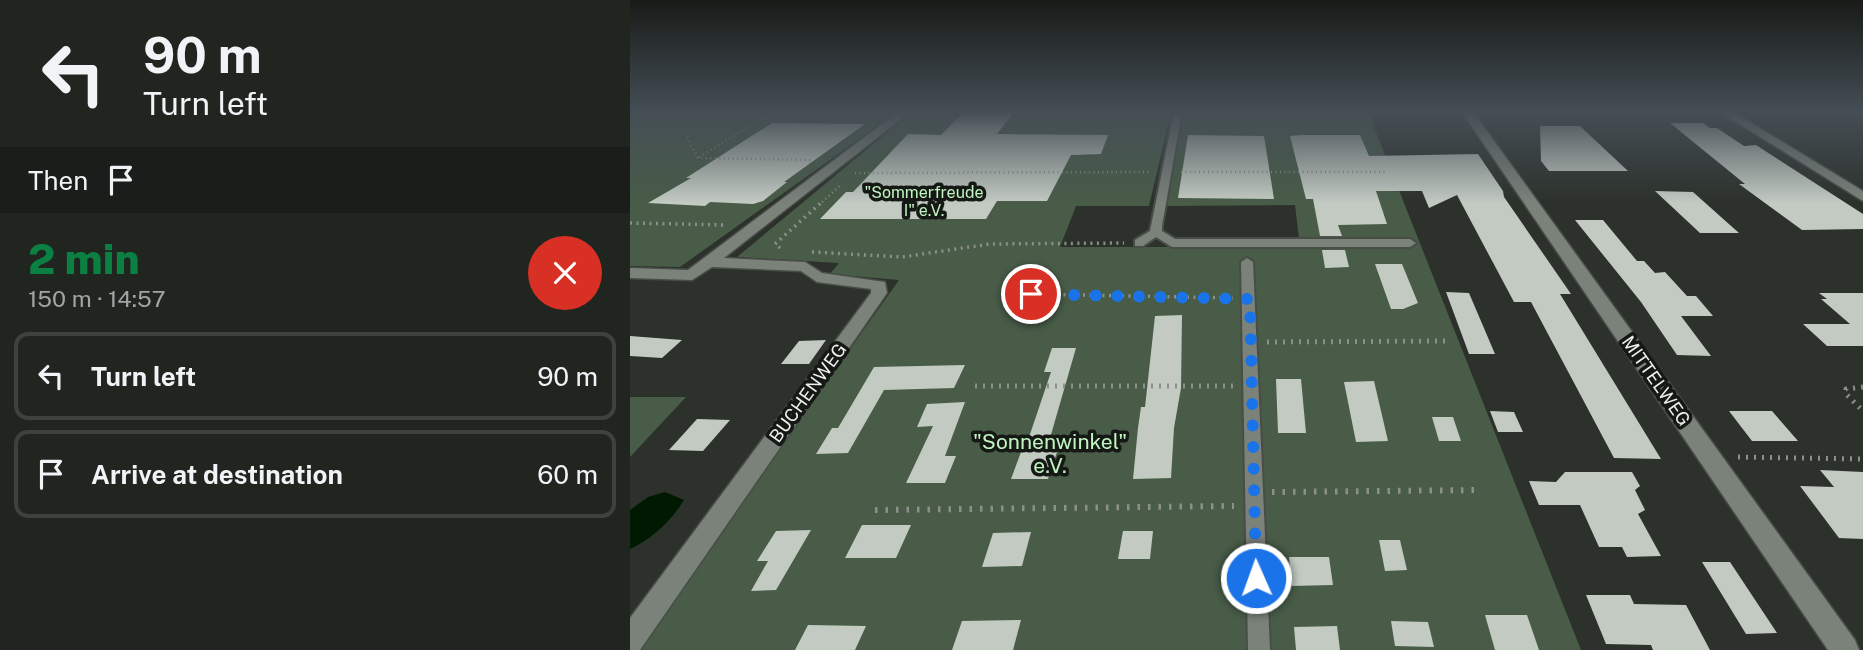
<!DOCTYPE html>
<html lang="en">
<head>
<meta charset="utf-8">
<style>
  body { margin:0; font-family:"Public Sans",sans-serif; background:#2d312d; color:#f1f3f6; height:100vh; display:flex; flex-direction:column; font-size:26px; white-space:nowrap }
  * { box-sizing:border-box; margin:0 }
  p { font-size:23px; color:#a2a5a5 }
  .icon { flex:none; width:38px; height:38px; fill:none; stroke:currentColor; stroke-width:2; stroke-linecap:round; stroke-linejoin:round }
  .map { position:relative; flex:1; overflow:hidden }
  .details { display:flex; flex-direction:column; background:#212520; width:630px }
  .details>* { flex:none }
  .hud { background:#212520; color:#f1f3f6; overflow:hidden }
  .pin { position:absolute; display:grid; place-items:center; width:60px; height:60px; color:#fff; margin:-30px; border:4px solid #fff; border-radius:50%; box-shadow:0 2px 7px #0007 }
  .me { position:absolute; width:77px; margin:-38px; rotate:358deg; stroke-linejoin:round; filter:drop-shadow(0 0 5px #0008) }
  .turn { display:flex; align-items:center; gap:24px; height:147px; padding:0 28px; font-size:32px }
  .turn .icon { width:91px; height:91px; stroke-width:2.5 }
  .turn b { display:block; font-size:49px; line-height:60px }
  .then { display:flex; align-items:center; height:66px; padding:0 28px; background:#0003; gap:14px; font-size:26px }
  .round { display:grid; place-items:center; flex:none; width:74px; height:74px; border-radius:37px; background:#2d312d }
  .head { display:flex; align-items:center; justify-content:space-between; height:119px; padding:0 28px }
  h1 { font-size:42px; font-weight:800; line-height:52px; color:#0b8043 }
  ul { padding:0; list-style:none }
  li { display:flex; align-items:center; gap:21px; height:88px; margin:0 14px 10px; padding:0 14px; border:4px solid #3e423e; border-radius:14px }
  li div { flex:1 }
  li b { display:block; font-size:26px }
  li em { font-style:normal }
  main { display:flex; flex:1; min-height:0 }
  .map>svg:first-child { display:block }
  .green { fill:#485c48 }
  .water { fill:#001a01 }
  .building { fill:#c2cac2 }
  .lines { fill:none; stroke-linecap:round; stroke-linejoin:round }
  .service-casing { stroke:#484d48; stroke-width:4 }
  .minor-casing { stroke:#484d48; stroke-width:3 }
  .path-far3 { stroke:#8b908b; stroke-width:2.5; stroke-dasharray:1 3.5; stroke-linecap:butt }
  .path-far2 { stroke:#8b908b; stroke-width:3.5; stroke-dasharray:2 4.5; stroke-linecap:butt }
  .path-far1 { stroke:#8b908b; stroke-width:5; stroke-dasharray:2 6; stroke-linecap:butt }
  .path { stroke:#8b908b; stroke-width:6; stroke-dasharray:2.5 8; stroke-linecap:butt }
  .service { fill:#7b827a; fill-rule:evenodd }
  .minor { fill:#7b827a; fill-rule:evenodd }
  .route { stroke:#1a73e8; stroke-width:12; stroke-dasharray:0 21.6 }
  .labels { text-anchor:middle; stroke-width:7; stroke-linejoin:round; paint-order:stroke }
  .far-park-label { font-size:16px; fill:#bff5be; stroke:#161816 }
  .street-label { font-size:18px; fill:#edf1ed; stroke:#161816 }
  .near-park-label { font-size:21px; fill:#bff5be; stroke:#161816 }
</style>
</head>
<body>
<main>
<section class="details">
<div class="hud">
<div class="turn"><svg class="icon" aria-label="left" viewBox="0 0 24 24"><path d="M17 20v-9H6M10 6l-5 5 5 5"/></svg><div><b>90 m</b>Turn left</div></div>
<div class="then">Then<svg class="icon" aria-label="arrive" viewBox="0 0 24 24"><path d="M6 21V4h12l-3 4 3 4H6"/></svg></div>
</div>
<div class="head"><div><h1>2 min</h1><p>150 m · 14:57</p></div><a class="round" style="background:#d93025;color:#fff"><svg class="icon" aria-label="close" viewBox="0 0 24 24"><path d="M6 6l12 12M18 6L6 18"/></svg></a></div>
<ul>
<li><svg class="icon" aria-label="left" viewBox="0 0 24 24"><path d="M17 20v-9H6M10 6l-5 5 5 5"/></svg><div><b>Turn left</b></div><em>90 m</em></li>
<li><svg class="icon" aria-label="arrive" viewBox="0 0 24 24"><path d="M6 21V4h12l-3 4 3 4H6"/></svg><div><b>Arrive at destination</b></div><em>60 m</em></li>
</ul>
</section>
<div class="map">
<svg width="1233" height="650" viewBox="0 0 1233 650">
  <rect width="100%" height="100%" fill="#2c312b"/>
  <path class="green" d="M0,112h267l-217,155 -50,-1z
    M282,112h259l-22,94h-73l-16,41h240l-5,-42 -129,1 17,-94h185l213,538h-945l263,-370 -69,-6 9,-11 -102,-6z
    M0,397h56l-56,60z"/>
  <path class="water" d="M35,492l19,8c-12,20 -32,39 -54,49v-39l18,-13z"/>
  <path class="building" d="M334,112h50l-17,22 111,1 -7,19 -30,1 -24,46h-50l-11,18h-166l26,-27h7l55,-58 33,1z
    M142,123l93,1 -81,58h3l-24,19 -10,3 -43,-2 -5,4 -57,-3 43,-25h-5z
    M1040,123h33l7,5h7l27,18 12,-1 107,69v15l-61,1 -63,-46h6z
    M910,126h40l48,45h-79l-8,-10z
    M558,135l76,1 10,63 -96,-1z
    M671,135h59l9,21 109,-2 25,37 1,6 67,97h-11l101,165 -47,-1 -83,-156h-17l-57,-107 -28,13 -7,-17h-46l11,33 -49,1 4,11h-22l-7,-37h-7l-16,-63z
    M1025,191l38,1 46,41h-39z
    M945,220h28l34,41h7l11,12 10,-1 22,24h9l17,20h-32l30,40 -34,-1 -36,-53z
    M692,250h23l4,17 -24,1z
    M745,264h27l16,39 -15,6h-12z
    M816,292l23,1 26,61h-26z
    M1189,293h44v53h-36l-24,-22h47l-29,-25h6z
    M552,315l-1,73 -7,40 -3,50 -38,1 5,-51 3,-21h4l10,-91z
    M0,336l52,4 -20,18 -32,-2z
    M196,340l-17,24h-28l18,-23z
    M422,348h24l-30,104h11l-9,27h-37l10,-27h3l27,-80h-7z
    M335,365l-11,23 -70,2 -36,63 -32,1 16,-26h6l36,-61z
    M646,379h25l5,54h-28z
    M744,381l14,60 -32,1 -12,-60z
    M335,402l-20,54h11l-11,27h-39l27,-57 -16,1 10,-23z
    M860,411l24,1 9,20h-25z
    M1099,411h43l26,30h-46z
    M802,417h21l8,24h-22z
    M67,419l33,1 -27,31 -34,-1z
    M1190,470l43,2v67l-24,-1 -39,-52 34,1z
    M935,472h67l8,14 -5,4 10,20 -7,4 23,42 -34,1 -5,-10h-23l-19,-42h-41l-10,-24 27,1z
    M232,525h49l-15,33h-51z
    M181,530l-35,60 -25,1 17,-30h-11l19,-30z
    M493,531h30l-3,28h-32z
    M401,532l-9,34 -40,1 11,-34z
    M749,540h21l7,30 -22,1z
    M659,557h40l4,28 -41,1z
    M1072,562h28l47,71 -31,1z
    M956,595h44l4,9 52,1 24,45h-57l-2,-5 -45,-1z
    M855,615h42l12,35h-44z
    M391,620l-8,30h-61l10,-29z
    M761,621l37,1 6,25 -39,-1z
    M178,625l58,1 -11,24h-60z
    M707,626l3,24h-44l-2,-23z"/>
  <g class="lines">
    <defs>
      <path id="service" d="M544,112h8l-20,114v5l13,8h235l6,4 -6,4h-238l-16,-10 -13,9h-8v-6l15,-9z
        M617,258l6,4 17,388h-22l-7,-388z"/>
      <path id="minor" d="M268,112h12l-186,146 81,4 17,11 63,9 2,11 -247,357h-10v-32l241,-325v-4l-54,-7 -16,-11 -89,-4 -20,13 -62,-2v-10l58,2z
        M832,112h11l382,528 4,10h-31z
        M1090,112h13l130,79v10z"/>
    </defs>
    <use href="#service" class="service-casing"/>
    <use href="#minor" class="minor-casing"/>
    <path class="path-far3" d="M40,120l10,-8
      M287,121h243
      M563,121h171
      M57,137l11,21 115,2
      M69,157l74,-45
      M551,172h207
      M225,173l296,-1
      M192,202l20,-18"/>
    <path class="path-far2" d="M0,223l97,2
      M150,248l-5,-4 48,-43
      M182,252l90,5 88,-13 134,-1
      M401,294l202,4"/>
    <path class="path-far1" d="M637,342l181,-1
      M345,386h258
      M1233,387l-17,2v5l17,17
      M1108,457l125,2"/>
    <path class="path" d="M642,492l210,-2
      M245,510l359,-4"/>
    <use href="#service" class="service"/>
    <use href="#minor" class="minor"/>
  </g>
  <linearGradient id="sky" x2="0" y2="1"><stop stop-color="#181b18"/><stop offset="0.55" stop-color="#454e55"/><stop offset="1" stop-color="#454e55" stop-opacity="0"/></linearGradient>
  <rect width="1233" height="203" fill="url(#sky)"/>
  <g class="lines">
    <path class="route" d="M401,294l219,5 6,279"/>
  </g>
  <g class="labels">
    <g class="far-park-label">
      <text x="294" y="198">"Sommerfreude<tspan x="294" dy="18">I" e.V.</tspan></text>
    </g>
    <g class="street-label">
      <text transform="translate(1026 381) rotate(55)" y="6">MITTELWEG</text>
      <text transform="translate(178 393) rotate(-54)" y="6">BUCHENWEG</text>
    </g>
    <g class="near-park-label">
      <text x="420" y="449">"Sonnenwinkel"<tspan x="420" dy="24">e.V.</tspan></text>
    </g>
  </g>
</svg>
<div class="pin" style="left:401px;top:294px;background:#d93025"><svg class="icon" aria-label="arrive" viewBox="0 0 24 24"><path d="M6 21V4h12l-3 4 3 4H6"/></svg></div>
<svg class="me" style="left:626px;top:578px" viewBox="-20 -20 40 40"><circle r="17" fill="#1a73e8" stroke="#fff" stroke-width="3"/><path d="M0-11L8 9 0 5-8 9z" fill="#fff"/></svg>
</div>
</main>
</body>
</html>
